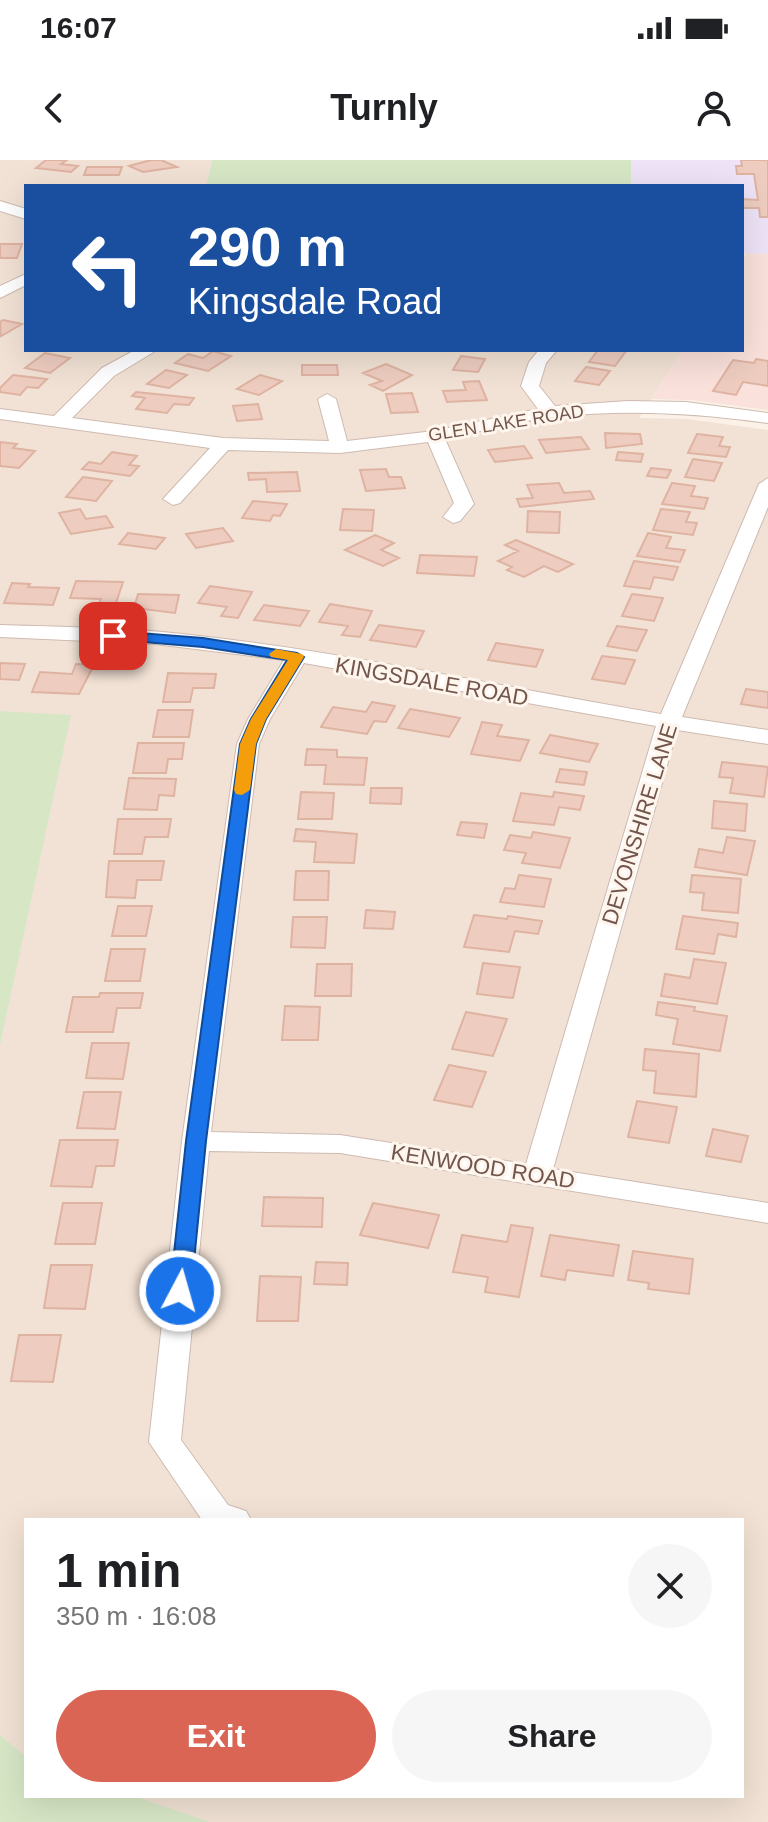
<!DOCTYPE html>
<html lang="en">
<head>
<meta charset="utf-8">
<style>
  body { margin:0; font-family:Arial,sans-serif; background:#f6f6f6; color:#202124; height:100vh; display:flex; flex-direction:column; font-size:30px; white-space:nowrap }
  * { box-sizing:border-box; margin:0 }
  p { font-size:26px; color:#757577 }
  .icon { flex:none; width:44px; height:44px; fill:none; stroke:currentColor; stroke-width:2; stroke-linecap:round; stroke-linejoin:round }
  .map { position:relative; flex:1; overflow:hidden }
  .side { position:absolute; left:24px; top:1358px; width:720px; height:280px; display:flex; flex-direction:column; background:#fff; border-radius:0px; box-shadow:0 8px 32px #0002 }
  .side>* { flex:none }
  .top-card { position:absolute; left:24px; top:24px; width:720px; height:168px; border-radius:0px; box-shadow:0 8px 32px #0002; background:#1a4fa0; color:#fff; overflow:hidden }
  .pin { position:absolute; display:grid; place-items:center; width:68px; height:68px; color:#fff; margin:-34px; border-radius:16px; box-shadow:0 4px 12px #0006 }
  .me { position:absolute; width:88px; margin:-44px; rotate:6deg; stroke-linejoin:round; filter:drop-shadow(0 0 6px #0008) }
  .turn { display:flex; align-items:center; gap:28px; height:168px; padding:0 32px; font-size:36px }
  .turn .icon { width:104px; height:104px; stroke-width:2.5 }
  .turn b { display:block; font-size:56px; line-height:68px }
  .round { display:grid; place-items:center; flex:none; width:84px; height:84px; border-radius:42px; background:#f6f6f6 }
  .head { display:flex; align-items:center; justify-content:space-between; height:136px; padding:0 32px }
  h1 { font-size:48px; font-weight:600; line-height:60px }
  .primary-button { display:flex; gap:16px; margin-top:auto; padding:16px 32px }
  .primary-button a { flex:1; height:92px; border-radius:48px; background:#db6555; color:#fff; font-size:32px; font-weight:600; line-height:92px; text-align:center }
  .primary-button a+a { background:#f6f6f6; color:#202124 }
  .status { display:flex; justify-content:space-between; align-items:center; height:56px; padding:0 40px; background:#fff; direction:ltr }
  .status svg { height:22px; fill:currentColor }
  header { display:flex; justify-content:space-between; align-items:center; height:104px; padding:0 32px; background:#fff; font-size:36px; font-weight:600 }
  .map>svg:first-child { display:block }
  .residential { fill:#f2e2d5 }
  .commercial { fill:#fae1db }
  .education { fill:#eee3f7 }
  .green { fill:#d7e7c6 }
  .building { fill:#eecdc0; stroke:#dfb3a2; stroke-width:2 }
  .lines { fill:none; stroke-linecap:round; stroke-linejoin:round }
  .minor-casing { stroke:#cebab0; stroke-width:2 }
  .minor { fill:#fff; fill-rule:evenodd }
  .route { fill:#1a73e8; stroke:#114b97; stroke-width:2 }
  .slow { fill:#f59e0b }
  .labels { text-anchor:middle; stroke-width:6; stroke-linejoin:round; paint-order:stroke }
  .far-street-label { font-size:18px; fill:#72564d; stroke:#fef5ec }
  .street-label { font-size:22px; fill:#72564d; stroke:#fef5ec }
</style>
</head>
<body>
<div class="status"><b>16:07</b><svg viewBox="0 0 49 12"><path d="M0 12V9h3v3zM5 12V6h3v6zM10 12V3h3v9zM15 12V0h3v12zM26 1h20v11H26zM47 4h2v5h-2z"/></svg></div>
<header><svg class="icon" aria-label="back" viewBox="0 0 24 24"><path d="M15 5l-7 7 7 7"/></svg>Turnly<svg class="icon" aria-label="person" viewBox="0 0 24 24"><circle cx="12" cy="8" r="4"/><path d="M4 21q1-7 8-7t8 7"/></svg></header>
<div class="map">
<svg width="768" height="1662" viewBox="0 0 768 1662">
  <rect width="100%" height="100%" fill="#fbf1e6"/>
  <path class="residential" d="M0,0h212l-6,26h-180v164h657l-44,68 48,1 81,11v1392h-562l-77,-26h613v-276h-716v239l-26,-23z"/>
  <path class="commercial" d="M746,93l22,1v156l-76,-10 -41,-1 32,-49h59v-90z"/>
  <path class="education" d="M212,0h556v94l-26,-1v-67h-536z"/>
  <path class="green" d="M212,0h419v26h-425z
    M0,551l71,4 -71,330z
    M0,1575l26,22v39h107l77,26h-210z"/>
  <path class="building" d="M46,0h21l-6,4 17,2 -7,6 -35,-4z
    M151,0h10l16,7 -34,5 -14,-6z
    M741,0h27v57h-8l-1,-9h-17v-9l16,1 -4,-26h-17l-1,-8h6z
    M87,7h35l-3,8h-35z
    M0,84h22l-5,14h-17z
    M3,160l19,4 -21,12 -1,-14z
    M598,190h22l6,1 -11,15 -26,-4z
    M213,191l18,5 -23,15 -33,-8 13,-9 15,4z
    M45,193l25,5 -20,15 -25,-5z
    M461,196l24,3 -7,13 -25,-2z
    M756,199l12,2v25l-25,-4 -7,13 -23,-4 20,-31 21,3z
    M386,204l26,11 -29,16 -13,-6 12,-4 -19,-8z
    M302,205h35l1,10h-36z
    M586,207l24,4 -11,14 -24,-4z
    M166,210l21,5 -18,13 -22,-4z
    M13,215l34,4 -9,9 -11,-1 -7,8 -20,-3v-4z
    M260,215l22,6 -23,14 -22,-6z
    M479,221l8,19 -40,2 -4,-11 23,-1 -3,-8z
    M136,232l58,6 -5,7 -15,-1 -7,9 -31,-4 9,-11 -13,-2z
    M412,233l6,19 -27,1 -5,-19z
    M258,244l4,15 -25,2 -4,-15z
    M605,273l35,1 2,10 -36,4z
    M697,274l26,3 -4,9 11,1 -4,10 -38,-4z
    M581,277l8,12 -43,4 -7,-13z
    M0,282l17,2 -4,4 22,3 -16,17 -19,-2z
    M524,286l8,12 -37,4 -7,-12z
    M112,292l25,4 -8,9 10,1 -9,10 -48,-7 7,-7 12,2z
    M618,292l25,2 -2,8 -25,-2z
    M693,299l29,4 -8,18 -29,-4z
    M651,308l20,2 -4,8 -20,-2z
    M386,309l3,8h12l4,11 -39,3 -6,-21z
    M297,312l3,19 -33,1 -1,-13 -17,1 -1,-7z
    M83,317l29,4 -16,20 -30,-4z
    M559,323l5,10 26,-2 4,8 -74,8 -3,-8 16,-1 -6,-13z
    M672,323l23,3 -4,10 17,2 -4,11 -42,-5z
    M253,341l34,3 -7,12 -7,-1 -3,6 -28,-3z
    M80,349l6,10 20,-3 7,11 -42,7 -12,-21z
    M343,349l31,1 -2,21 -32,-1z
    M661,349l29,3 -4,10 11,1 -4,12 -40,-5z
    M528,351l32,1 -1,21 -32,-1z
    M223,368l10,13 -37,7 -10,-14z
    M128,373l37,5 -9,11 -37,-5z
    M648,373l23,4 -5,11 19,2 -5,12 -43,-6z
    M375,375l19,8 -13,7 18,8 -16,8 -38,-16z
    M516,380l57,24 -15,8 -14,-6 -20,11 -17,-7 5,-3 -14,-6 20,-10 -13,-6z
    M420,395l57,2 -3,19 -57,-3z
    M634,401l44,6 -5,13 -19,-3 -4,12 -26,-3z
    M76,421l47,1 -9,27 -17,-1 4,-9 -31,-1z
    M12,423l18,1 -2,3 31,1 -6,17 -49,-2z
    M210,426l42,6 -14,26 -17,-2 6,-9 -29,-4z
    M138,434l41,1 -4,18 -41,-5z
    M632,434l31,4 -9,23 -32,-5z
    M330,444l42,7 -12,26 -18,-2 6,-9 -29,-4z
    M264,445l45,6 -9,15 -46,-6z
    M379,465l45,6 -8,16 -46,-7z
    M617,466l30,4 -10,21 -30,-5z
    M496,483l47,7 -7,17 -48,-7z
    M602,496l33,4 -10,24 -33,-5z
    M0,503l25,1 -6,16 -19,-1z
    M76,504l18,1 -15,29 -47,-2 8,-20 32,2z
    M168,513l48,1 -2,14h-21l-3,14h-27z
    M746,529l22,3v16l-27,-4z
    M372,542l23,4 -9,16 -12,-1 -7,13 -46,-7 12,-20 33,5z
    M410,549l50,9 -11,19 -51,-9z
    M158,550h35l-4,27h-36z
    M482,562l20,3 -5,11 32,4 -9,21 -49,-7z
    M550,575l48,9 -9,18 -49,-9z
    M138,583h46l-2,16h-14l-2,14h-33z
    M307,589l30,1v7l30,1 -3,27 -40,-1 2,-19h-21z
    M722,602l46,5 -4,30 -34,-4 3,-15 -14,-1z
    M560,609l27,3 -3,13 -28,-3z
    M129,618l47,1 -2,17 -15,-1 -2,15 -33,-1z
    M371,628h31l-1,16 -31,-1z
    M301,632l33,1 -2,26h-34z
    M554,632l30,4 -4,14 -21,-3 -5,18 -41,-4 8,-28 32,4z
    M714,641l33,3 -2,27 -33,-3z
    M118,659h53l-3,18h-23l-3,17h-28z
    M461,662l26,2 -3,14 -27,-3z
    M296,669l61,5 -3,29 -40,-1 2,-20 -22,-1z
    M533,672l37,6 -10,30 -38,-5 4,-10 -22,-3 6,-15 21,3z
    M727,677l28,4 -8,34 -52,-8 4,-18 24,4z
    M109,701h55l-3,19h-24l-2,18 -29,-1z
    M296,711h33l-1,29h-34z
    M519,715l32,4 -7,28 -44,-5 5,-14 10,1z
    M692,715l49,4 -3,34 -36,-3 2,-17 -14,-1z
    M118,746h34l-6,30h-34z
    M366,750l29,2 -2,17 -29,-1z
    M474,755l33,4 1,-3 34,5 -4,13 -23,-3 -6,21 -45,-5z
    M683,756l55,7 -2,14 -18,-3 -4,20 -38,-5z
    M293,757h34l-2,31 -34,-1z
    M111,789h34l-5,32h-35z
    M694,799l32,4 -9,41 -56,-8 4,-22 25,4z
    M483,803l37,4 -7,31 -36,-4z
    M317,804h35l-1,32h-36z
    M100,833h43l-3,15h-23l-4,24h-47l7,-35h26z
    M658,842l37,5 -1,4 33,5 -7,35 -47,-7 5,-25 -22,-4z
    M285,846l35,1 -2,33h-36z
    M466,852l41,7 -14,37 -41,-7z
    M92,883h37l-6,36 -37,-1z
    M645,889l54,5 -3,43 -42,-4 2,-22 -13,-1z
    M449,905l37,7 -14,35 -38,-7z
    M84,932h37l-6,37 -38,-1z
    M637,941l40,6 -8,36 -41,-6z
    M713,969l35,7 -7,26 -35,-6z
    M60,980h58l-4,26h-18l-4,21 -41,-1z
    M264,1037l59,1 -1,29 -60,-1z
    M63,1043h39l-7,41h-40z
    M373,1043l66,12 -11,33 -68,-13z
    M511,1065l22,3 -14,69 -34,-5 3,-15 -35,-5 9,-37 45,7z
    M550,1075l69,10 -6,31 -46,-6 -2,10 -24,-4z
    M633,1091l60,8 -4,35 -41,-5 1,-6 -21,-3z
    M316,1102l32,1 -1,22 -33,-1z
    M51,1105h41l-7,44 -41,-1z
    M260,1116l41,1 -3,44h-41z
    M19,1175h42l-8,47 -42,-1z"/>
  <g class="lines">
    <defs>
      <path id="minor" d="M0,41l26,8v10l-26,-8z
        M26,114v11l-26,13v-12z
        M135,190h22l-43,26 -42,42 151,20 106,3 -11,-42 9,-5 9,5 11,42 87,-10 104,-22 -17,-23 8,-24 10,-12h18l-11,13 -7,23 16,20 73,-5 58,1 82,11v10c-74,-10 -140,-14 -215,-6 -36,4 -73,15 -108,22l29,65 -14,17 -7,2 -10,-6 11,-14 -26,-61 -88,11 -112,-3 -48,53 -7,2 -10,-6 47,-51 -210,-29v-10l54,7 48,-48z
        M768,318v29l-86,210 86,13v14l-91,-14 -124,439 215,34v20l-428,-70 -131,-2 -28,289 47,65 18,6 5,9h-49l-53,-78 33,-301 55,-397 11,-25 36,-59 -129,-16 -155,-7v-12c61,2 122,2 182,9 161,17 319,53 479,80l98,-230zM304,503l352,63 -130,438 -186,-29 -129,-3 48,-388 11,-25z"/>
    </defs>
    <use href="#minor" class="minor-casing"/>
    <use href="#minor" class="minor"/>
  </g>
  <path class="route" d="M113,471l90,7 94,15 7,4 -38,62 -10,25 -50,397 -15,150 -3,6h-15l-3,-6 16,-150 54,-397 11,-25 36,-59 -84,-13 -95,-8 -2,-3z"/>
  <path class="slow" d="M276,489l26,5 2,3 -38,62 -10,25 -6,46 -8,5 -6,-1 -2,-4 6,-46 11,-25 37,-59 -17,-3 -2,-3z"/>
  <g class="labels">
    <g class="far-street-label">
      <text transform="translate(506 263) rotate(-9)" y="6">GLEN LAKE ROAD</text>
    </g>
    <g class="street-label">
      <text transform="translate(432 521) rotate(10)" y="8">KINGSDALE ROAD</text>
      <text transform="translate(639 664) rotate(-73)" y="8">DEVONSHIRE LANE</text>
      <text transform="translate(483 1006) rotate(9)" y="8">KENWOOD ROAD</text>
    </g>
  </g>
</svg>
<div class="pin" style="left:113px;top:476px;background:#d93025"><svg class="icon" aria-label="arrive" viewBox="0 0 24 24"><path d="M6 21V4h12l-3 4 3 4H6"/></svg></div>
<svg class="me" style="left:180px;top:1131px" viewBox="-20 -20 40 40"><circle r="17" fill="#1a73e8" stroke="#fff" stroke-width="3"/><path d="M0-11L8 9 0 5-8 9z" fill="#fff"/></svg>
<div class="top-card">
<div class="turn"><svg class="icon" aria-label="left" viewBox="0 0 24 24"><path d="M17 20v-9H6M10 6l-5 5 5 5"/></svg><div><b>290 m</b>Kingsdale Road</div></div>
</div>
<section class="side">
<div class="head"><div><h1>1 min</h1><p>350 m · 16:08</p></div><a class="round"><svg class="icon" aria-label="close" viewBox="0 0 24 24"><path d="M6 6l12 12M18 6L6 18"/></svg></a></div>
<div class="primary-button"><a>Exit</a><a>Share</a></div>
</section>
</div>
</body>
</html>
